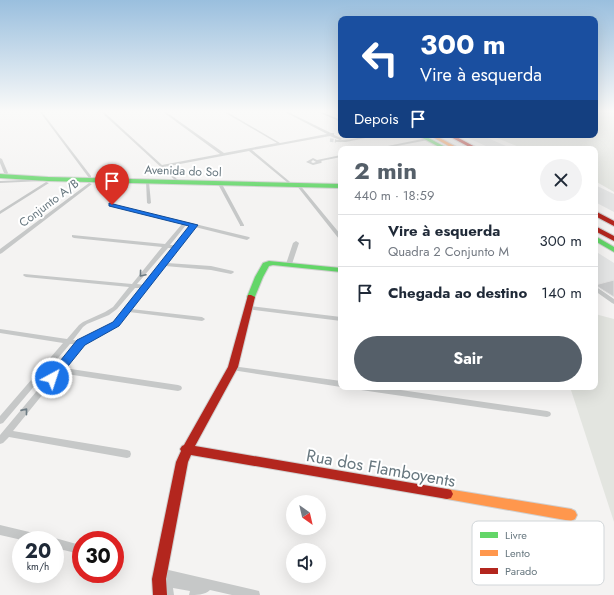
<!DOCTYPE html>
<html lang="pt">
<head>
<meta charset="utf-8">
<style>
  body { margin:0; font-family:Jost,sans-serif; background:#f2f2f3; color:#1f2937; height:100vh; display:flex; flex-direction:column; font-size:15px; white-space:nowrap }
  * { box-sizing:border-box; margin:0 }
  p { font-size:13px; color:#747a83 }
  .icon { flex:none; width:22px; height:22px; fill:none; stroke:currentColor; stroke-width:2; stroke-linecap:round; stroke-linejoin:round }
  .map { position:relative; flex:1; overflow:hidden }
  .panel { position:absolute; left:338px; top:146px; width:260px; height:244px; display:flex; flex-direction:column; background:#fff; border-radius:8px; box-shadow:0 4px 16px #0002 }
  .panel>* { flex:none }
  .hud { position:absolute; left:338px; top:16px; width:260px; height:122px; border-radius:8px; box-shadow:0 4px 16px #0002; background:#1a4fa0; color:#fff; overflow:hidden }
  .needle { width:26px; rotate:146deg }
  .tools { position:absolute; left:286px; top:495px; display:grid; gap:8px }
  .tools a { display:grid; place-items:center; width:40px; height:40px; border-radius:50%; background:#fff; box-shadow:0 4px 16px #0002; font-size:20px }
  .speed { position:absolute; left:12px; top:531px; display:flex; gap:8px; font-size:20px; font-weight:700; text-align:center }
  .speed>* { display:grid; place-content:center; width:52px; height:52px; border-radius:50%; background:#fff; box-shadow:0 4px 16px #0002; line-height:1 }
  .speed small { font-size:10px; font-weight:400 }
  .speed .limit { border:6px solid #d22; background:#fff; color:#111 }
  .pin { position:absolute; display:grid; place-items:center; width:34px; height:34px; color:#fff; margin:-41px -17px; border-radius:50% 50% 50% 0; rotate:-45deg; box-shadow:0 0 4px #0007 }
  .pin .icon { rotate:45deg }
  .me { position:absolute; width:44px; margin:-22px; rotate:40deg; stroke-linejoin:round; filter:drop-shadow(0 0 3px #0008) }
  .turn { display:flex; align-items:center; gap:14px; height:84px; padding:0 16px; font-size:18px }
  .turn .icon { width:52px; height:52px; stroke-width:2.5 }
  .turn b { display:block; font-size:28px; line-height:34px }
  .then { display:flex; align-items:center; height:38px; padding:0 16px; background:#0003; gap:8px; font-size:15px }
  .round { display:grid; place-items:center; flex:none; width:42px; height:42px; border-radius:21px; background:#f2f2f3 }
  .head { display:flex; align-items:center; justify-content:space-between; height:68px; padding:0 16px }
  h1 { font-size:24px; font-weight:700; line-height:30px; color:#555f69 }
  .cta { display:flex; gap:8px; margin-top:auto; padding:8px 16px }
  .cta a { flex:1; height:46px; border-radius:24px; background:#555f69; color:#fff; font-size:16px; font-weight:700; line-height:46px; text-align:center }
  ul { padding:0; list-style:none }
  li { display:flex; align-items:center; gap:12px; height:52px; padding:0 16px; border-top:1px solid #e0e1e3 }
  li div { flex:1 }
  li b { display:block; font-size:15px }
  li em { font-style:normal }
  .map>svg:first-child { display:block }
  .built { fill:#e4e5e5 }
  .green { fill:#e3e5e0 }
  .building { fill:#cacbcc; stroke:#e3e2e2 }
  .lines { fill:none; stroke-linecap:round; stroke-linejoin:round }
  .street-tunnel { stroke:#caced0; stroke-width:3.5; stroke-dasharray:3.5 1.5; stroke-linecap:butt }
  .fast-casing { stroke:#d0d0d0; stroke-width:2 }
  .slow-casing { stroke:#d0d0d0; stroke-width:2 }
  .jam-casing { stroke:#d0d0d0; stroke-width:2 }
  .street { fill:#c6c8c8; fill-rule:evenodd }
  .fast { fill:#63d668; fill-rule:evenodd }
  .slow { fill:#ff974d; fill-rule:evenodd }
  .jam { fill:#b3261e; fill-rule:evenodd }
  .oneway { stroke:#6c7b83 }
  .route { fill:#1a73e8; stroke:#114b97 }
  .labels { text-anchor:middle; stroke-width:4; stroke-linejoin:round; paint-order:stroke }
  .far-street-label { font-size:12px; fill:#67777f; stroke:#fff }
  .near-street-label { font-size:17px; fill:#67777f; stroke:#fff }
  .key { fill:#fff; stroke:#d1d6d9; stroke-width:1 }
  .key-label { font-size:11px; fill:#67777f }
</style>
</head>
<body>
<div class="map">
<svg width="614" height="595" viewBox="0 0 614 595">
  <rect width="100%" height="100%" fill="#f4f3f2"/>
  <path class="built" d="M462,135h19l32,14h-21z
    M595,185l19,9v18l-19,-10z
    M595,251l19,12v34l-19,-13z"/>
  <path class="green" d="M595,112h19v80l-19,-11v-32h-71l-34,-14h105z
    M595,314l19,5v203l-44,-135h25z"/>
  <path class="building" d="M614,280v17l-19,-12z"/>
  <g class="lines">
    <path class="street-tunnel" d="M330,140l6,1"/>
    <defs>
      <path id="fast" d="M417,135h6l26,14h-6z
        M0,174l48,3 293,7v4l-293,-7 -48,-3z
        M595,236l19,11v5l-19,-11z
        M269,261l72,7v4l-68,-7 -4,1 -6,11 -9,22h-6l-1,-2 8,-20 8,-14z"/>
      <path id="slow" d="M429,135h5l26,14h-6z
        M447,489l124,20 4,2 2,4 -2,4 -4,2 -124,-22 -4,-1 -2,-4 2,-4z"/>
      <path id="jam" d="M447,135h6l26,14h-6z
        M595,211l19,10v5l-19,-10z
        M595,226l19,10v5l-19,-10z
        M248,295h3l4,2 -17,70 -43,79 252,43 4,1 2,4 -2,4 -4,1 -256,-44 -3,7 -22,117 1,16h-14l-1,-16 24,-117 5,-11 -1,-2 2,-3 2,-1 44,-78z"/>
    </defs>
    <use href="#fast" class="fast-casing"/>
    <use href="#slow" class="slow-casing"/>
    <use href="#jam" class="jam-casing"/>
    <path class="street" d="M40,112h2l49,64v2h-2z
      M101,112h3l58,53 58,-11 -57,-42h3l58,41 53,-10 -53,-31h3l53,31 47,-9 -42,-22h3l43,21h3v2l7,3 1,1 -2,1c14,0 26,-5 40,-5l-34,7h-11v-2h5l-10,-4 -78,14 37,31 1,1 -2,1 -39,-32 -85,16 13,12 1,1 -2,1z
      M318,112h4l19,8v2z
      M427,138h1v2l-47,9h-8z
      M341,155v2l-20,4 1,1 -1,1 -8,2 -7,-3 7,-4 4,2zM313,160l3,2 -3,1 -2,-1z
      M0,158l2,1 6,14 -1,1 -3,-1 -4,-10z
      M41,179h1v2l-42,2v-2h1z
      M146,181l3,1 2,21 -2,1 -2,-1z
      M46,182l3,1 -49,31v-3z
      M89,183l3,1 -90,69 -2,1v-5z
      M219,183l3,1 22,41v1h-4v-1l-22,-41z
      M297,184h2l42,51v5l-2,-1 -42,-53z
      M110,204h2l137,33 1,1 -3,2 -52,-13 -28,36 44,3 22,5 1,1 -1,1 -2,1 -20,-4 -46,-4 -34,43 71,8 3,2 -1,1 -2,1 -73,-9 -11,13 -35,20 -19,23 114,17 3,1 1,2 -1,2 -3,1 -118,-18 -47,58 114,19 3,1 1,3 -1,3 -3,1 -118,-21 -6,6 -3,1v-9l76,-91h-6l-67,79 -3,1v-8l63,-73 -63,-10v-4l67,10 12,-14 4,-3 22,-10 8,-5 16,-20 -103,-10 -2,-1 -1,-1 1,-1 108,10 30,-37 -88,-9 -2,-1v-2l93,9 17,-20 -72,-18zM186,225l5,1 -16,19h-5zM168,248h5l-11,14 -2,1v2l-16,20 -7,-1zM135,288h6l-27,35 -34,18 -7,-1 10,-13 4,-3 22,-9 8,-6z
      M296,241l3,2 -7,21 -3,2 -2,-1 -1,-1 7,-21z
      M595,286l19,13v5l-2,-1 -17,-12z
      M249,306l92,11v4l-94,-12 -1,-1 1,-1z
      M229,366h3l109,15v6l-109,-17h-3l-1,-2z
      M357,387h23l167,24 3,1 1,2 -1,2 -3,1 -186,-27 -3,-1z
      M0,525l42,10 3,2 2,3h-25l-22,-5z
      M55,538l25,7 1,3 -1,3 -4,2 -21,-5v-8h-4z
      M160,568l95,22 4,1 1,4h-28l-22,-5c-5,5 -14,5 -21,5l1,-4 -17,-3 1,7h-10l-1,-10 -8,-2 -1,-4 2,-4 -1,-2 1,-4z"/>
    <use href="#fast" class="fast"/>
    <use href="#slow" class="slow"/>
    <use href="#jam" class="jam"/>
  </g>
  <defs><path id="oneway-chevron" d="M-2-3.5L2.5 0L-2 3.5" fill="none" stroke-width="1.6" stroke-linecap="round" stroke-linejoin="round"/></defs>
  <g class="oneway">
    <use href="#oneway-chevron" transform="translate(142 274) rotate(130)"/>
    <use href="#oneway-chevron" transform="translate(25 411) rotate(-51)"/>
  </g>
  <linearGradient id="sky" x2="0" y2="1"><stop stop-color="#9abfde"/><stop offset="0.57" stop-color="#fafaf9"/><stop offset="1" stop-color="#fafaf9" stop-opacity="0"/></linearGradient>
  <rect width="614" height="195" fill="url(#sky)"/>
  <path class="route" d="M109,203l89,22 -79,101 -34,19 -29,36h-8l-1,-3 1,-2 29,-36 36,-18 76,-96 -80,-20z"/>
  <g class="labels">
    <g class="far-street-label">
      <text transform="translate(183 171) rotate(2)" y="4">Avenida do Sol</text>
      <text transform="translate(49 203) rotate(-37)" y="4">Conjunto A/B</text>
    </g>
    <g class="near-street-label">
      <text transform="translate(381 468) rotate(10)" y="6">Rua dos Flamboyents</text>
    </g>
  </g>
  <rect x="472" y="521" width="132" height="64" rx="6" class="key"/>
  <rect x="480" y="532" width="18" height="6" fill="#63d668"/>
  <rect x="480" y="550" width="18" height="6" fill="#ff974d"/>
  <rect x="480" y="568" width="18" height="6" fill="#b3261e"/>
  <g class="key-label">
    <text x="505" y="539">Livre</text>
    <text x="505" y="557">Lento</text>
    <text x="505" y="575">Parado</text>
  </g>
</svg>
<div class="tools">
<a><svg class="needle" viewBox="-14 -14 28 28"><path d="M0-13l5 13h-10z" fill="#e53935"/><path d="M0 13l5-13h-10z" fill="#747a83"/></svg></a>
<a><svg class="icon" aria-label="sound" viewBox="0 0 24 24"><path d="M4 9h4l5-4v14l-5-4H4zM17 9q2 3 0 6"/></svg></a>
</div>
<div class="speed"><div>20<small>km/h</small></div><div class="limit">30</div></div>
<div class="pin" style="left:112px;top:205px;background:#d93025"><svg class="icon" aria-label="arrive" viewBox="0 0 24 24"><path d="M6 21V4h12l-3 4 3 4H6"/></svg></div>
<svg class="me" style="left:52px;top:378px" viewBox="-20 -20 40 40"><circle r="17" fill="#1a73e8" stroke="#fff" stroke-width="3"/><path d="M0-11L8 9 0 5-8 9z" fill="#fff"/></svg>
<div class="hud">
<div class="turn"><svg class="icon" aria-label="left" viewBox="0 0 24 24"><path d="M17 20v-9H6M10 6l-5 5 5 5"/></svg><div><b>300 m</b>Vire à esquerda</div></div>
<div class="then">Depois<svg class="icon" aria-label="arrive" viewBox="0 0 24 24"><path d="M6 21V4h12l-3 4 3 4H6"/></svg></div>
</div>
<section class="panel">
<div class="head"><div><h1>2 min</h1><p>440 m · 18:59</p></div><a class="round"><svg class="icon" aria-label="close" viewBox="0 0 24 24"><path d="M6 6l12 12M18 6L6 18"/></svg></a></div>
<ul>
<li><svg class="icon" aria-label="left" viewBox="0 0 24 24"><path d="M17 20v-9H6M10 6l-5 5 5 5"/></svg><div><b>Vire à esquerda</b><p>Quadra 2 Conjunto M</p></div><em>300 m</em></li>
<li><svg class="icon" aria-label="arrive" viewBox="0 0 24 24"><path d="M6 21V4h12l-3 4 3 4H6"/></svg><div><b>Chegada ao destino</b></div><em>140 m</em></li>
</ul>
<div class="cta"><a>Sair</a></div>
</section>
</div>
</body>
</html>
